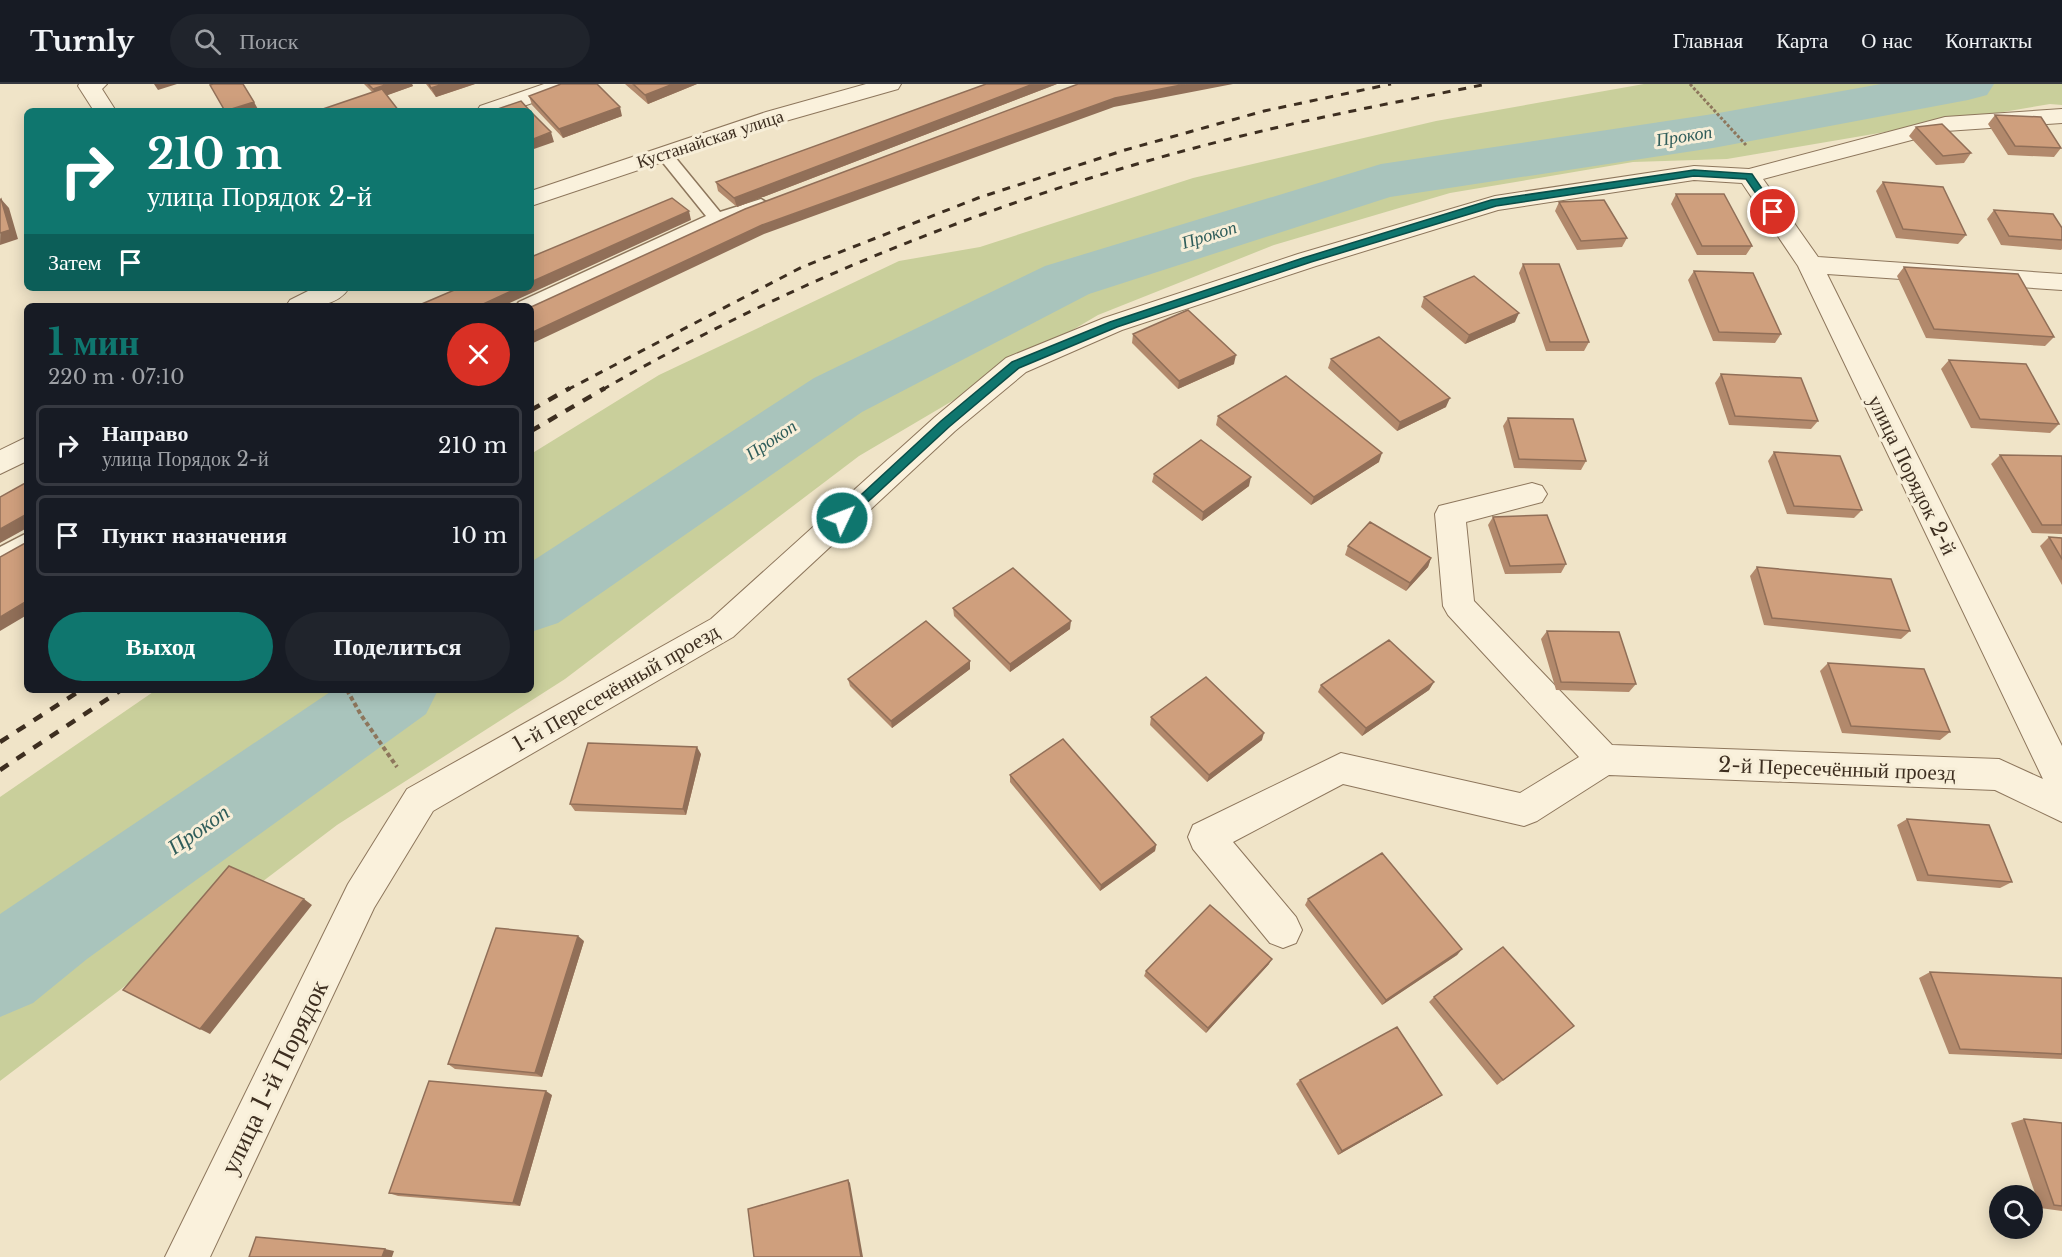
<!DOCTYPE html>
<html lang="ru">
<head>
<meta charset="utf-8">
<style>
  body { margin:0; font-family:"Libre Baskerville",serif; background:#20242c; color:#f1f3f6; height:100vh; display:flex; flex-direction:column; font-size:22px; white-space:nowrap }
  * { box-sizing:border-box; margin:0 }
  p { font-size:20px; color:#9ea1a6 }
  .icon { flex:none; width:33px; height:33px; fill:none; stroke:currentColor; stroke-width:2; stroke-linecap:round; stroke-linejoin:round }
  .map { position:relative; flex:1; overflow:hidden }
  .side { position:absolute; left:24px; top:219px; width:510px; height:390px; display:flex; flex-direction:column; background:#171b24; border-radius:9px; box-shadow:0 3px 15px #0003 }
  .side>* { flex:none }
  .top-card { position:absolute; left:24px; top:24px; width:510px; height:183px; border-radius:9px; box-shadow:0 3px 15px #0003; background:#0f766e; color:#fff; overflow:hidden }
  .buttons { position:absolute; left:1989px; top:1101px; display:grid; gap:12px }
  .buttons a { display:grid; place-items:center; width:54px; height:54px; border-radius:50%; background:#171b24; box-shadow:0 3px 15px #0003; font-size:30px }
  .pin { position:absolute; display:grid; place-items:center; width:51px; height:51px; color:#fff; margin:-26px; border:3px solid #fff; border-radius:50%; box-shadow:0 2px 6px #0007 }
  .me { position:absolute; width:66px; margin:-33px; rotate:47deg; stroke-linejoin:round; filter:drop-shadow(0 0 4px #0008) }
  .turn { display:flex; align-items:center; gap:21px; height:126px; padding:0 24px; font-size:27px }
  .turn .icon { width:78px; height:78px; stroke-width:2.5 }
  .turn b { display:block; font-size:42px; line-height:51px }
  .then { display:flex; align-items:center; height:57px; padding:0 24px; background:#0003; gap:12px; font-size:22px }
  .round { display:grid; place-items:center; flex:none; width:63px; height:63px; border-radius:32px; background:#20242c }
  .head { display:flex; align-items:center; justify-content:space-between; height:102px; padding:0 24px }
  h1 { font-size:36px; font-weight:700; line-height:45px; color:#0f766e }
  .primary-button { display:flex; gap:12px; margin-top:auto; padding:12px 24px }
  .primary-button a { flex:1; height:69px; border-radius:36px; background:#0f766e; color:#fff; font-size:24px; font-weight:700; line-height:69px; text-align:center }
  .primary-button a+a { background:#20242c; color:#f1f3f6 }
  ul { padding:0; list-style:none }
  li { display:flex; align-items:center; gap:18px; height:81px; margin:0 12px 9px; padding:0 12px; border:3px solid #363941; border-radius:9px }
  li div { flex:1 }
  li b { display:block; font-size:22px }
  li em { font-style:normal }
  header { display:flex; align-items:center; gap:36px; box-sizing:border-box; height:84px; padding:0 30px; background:#171b24; border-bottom:2px solid #363941 }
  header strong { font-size:28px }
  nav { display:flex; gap:33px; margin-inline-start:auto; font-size:21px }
  .search { width:420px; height:54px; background:#20242c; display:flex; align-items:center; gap:15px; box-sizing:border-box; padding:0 21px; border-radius:33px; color:#9ea1a6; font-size:22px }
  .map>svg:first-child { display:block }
  .green { fill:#c9cf9b }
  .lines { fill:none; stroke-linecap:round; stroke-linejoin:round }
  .river { fill:#a9c4bc; fill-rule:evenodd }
  .service-casing { stroke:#8d765c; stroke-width:3 }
  .minor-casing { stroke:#8d765c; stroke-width:2 }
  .path-far1 { stroke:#8d765c; stroke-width:3; stroke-dasharray:3 2; stroke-linecap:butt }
  .path { stroke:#8d765c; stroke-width:4; stroke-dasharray:4.5 3; stroke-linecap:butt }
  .service { fill:#faf1dc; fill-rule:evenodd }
  .minor { fill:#faf1dc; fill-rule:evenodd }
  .rail-far1 { stroke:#3d2e20; stroke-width:3; stroke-dasharray:8 8; stroke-linecap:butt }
  .rail { stroke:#3d2e20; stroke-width:4.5; stroke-dasharray:10 10; stroke-linecap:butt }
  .wall { fill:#b2896c }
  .shaded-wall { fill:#916f58 }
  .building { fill:#cf9f7d; stroke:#916f58; stroke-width:1.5 }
  .route { fill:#0f766e; stroke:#0a4d48; stroke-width:1.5 }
  .labels { text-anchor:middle; stroke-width:6; stroke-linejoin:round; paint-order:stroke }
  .far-water-label { font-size:18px; font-style:italic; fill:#2f5d5a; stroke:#f7eed8 }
  .far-street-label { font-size:18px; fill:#3d2e20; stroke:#f7eed8 }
  .street-label { font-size:21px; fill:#3d2e20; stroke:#f7eed8 }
  .water-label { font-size:22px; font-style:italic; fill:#2f5d5a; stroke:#f7eed8 }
  .near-street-label { font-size:26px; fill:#3d2e20; stroke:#f7eed8 }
</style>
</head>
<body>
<header>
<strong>Turnly</strong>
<div class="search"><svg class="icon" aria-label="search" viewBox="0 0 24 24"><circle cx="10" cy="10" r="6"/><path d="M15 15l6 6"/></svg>Поиск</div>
<nav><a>Главная</a><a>Карта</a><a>О нас</a><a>Контакты</a></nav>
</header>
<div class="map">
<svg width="2062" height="1173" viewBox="0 0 2062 1173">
  <rect width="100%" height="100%" fill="#f0e4c8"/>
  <path class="green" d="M1644,0h418v21l-12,-1 -323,55 -94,3 -183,31 -176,52 -176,70 -239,141 -294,223 -228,146 -337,256v-284l156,-107h375v-236l128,-79 240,-114 81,-14 213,-69 243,-57z"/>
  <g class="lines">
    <path class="river" d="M1881,0h113l-7,11 -19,5 -255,48 -323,49 -301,97 -227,118 -304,211 -27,9v-70l283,-184 231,-112 336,-102 332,-50z
      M333,606h105l-12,24 -339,245 -54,44 -33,14v-103z"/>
    <defs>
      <path id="service" d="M664,65l6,2 50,61 41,-13 8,5c-9,11 -33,14 -48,18l-190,88v-4h-15l3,-4 187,-86 -50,-62z
        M27,449v18l-27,14v-18z"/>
      <path id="minor" d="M79,0h28l-5,5 14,22h-22l-16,-25z
        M544,0h32l-3,5 -64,22h-32l3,-5z
        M866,0h35l-3,5 -116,33 -251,84v-15l235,-79z
        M2062,25v14l-116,8 -183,48 55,78 244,17v16l-235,-16 235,472v76l-67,-32 -386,-15 -72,46 -13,5 -181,-42 -110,58 63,75 6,13 -6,13 -13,5 -13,-5 -77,-94 -5,-12 5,-12 148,-72 179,40 59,-36 -131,-142 -5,-9 -8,-92 4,-8 93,-23 10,3 5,8 -5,8 -76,20 8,79 138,144 387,14 44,20 -245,-513 -56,-83 -48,-3 -196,30 -182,56 -194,64 -96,42 -71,59 -222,206 -300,174 -59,97 -164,349h-45l183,-373 59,-95 304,-170 224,-202 71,-59 98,-40 194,-64 197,-58 199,-30 55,3 196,-52z
        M314,204h35c-13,21 -42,18 -63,18l4,-6z
        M27,353v24l-27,13v-24z"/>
    </defs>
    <use href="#service" class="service-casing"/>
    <use href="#minor" class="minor-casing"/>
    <path class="path-far1" d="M1690,0l56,61"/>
    <path class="path" d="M347,606l14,25 36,52"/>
    <use href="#service" class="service"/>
    <use href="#minor" class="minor"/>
    <path class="rail-far1" d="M567,306l235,-123 176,-69 147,-48 139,-39 127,-27
      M602,306c209,-121 443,-209 677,-263 69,-16 139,-29 208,-43"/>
    <path class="rail" d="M531,326l39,-22
      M531,347l74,-43
      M0,658l81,-52
      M0,686l121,-80"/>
  </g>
  <path class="wall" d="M364,0h48l1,2 -26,9 -15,-3z
    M426,0h49l-39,13z
    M625,0h72l-49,20z
    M986,0h71l-320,123 -19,-16 -2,-9z
    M529,12l93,20 -59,22 -31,-33z
    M1995,31l66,33 -7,9 -46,-2 -20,-31z
    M1916,43l55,26 -7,10 -28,2 -27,-29z
    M1883,98l83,53 -8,9 -62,-6 -20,-47z
    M1676,110l76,52 -6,9h-49l-26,-51z
    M1559,118l68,36 -5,9 -45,3 -22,-39z
    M1994,126l68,18v21l-1,1 -60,-5 -14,-26z
    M1523,180l66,78 -5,9h-38l-27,-78z
    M1904,183l150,70 -9,9 -119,-8 -29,-62z
    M1694,187l87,63 -6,9 -62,-2 -25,-61z
    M1424,213l91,25 -50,22 -44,-37z
    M1133,250l101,30 -56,25 -46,-46z
    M1331,275l115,48 -49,24 -69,-63z
    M1949,276l110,64 -9,9 -79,-5 -30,-59z
    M1721,290l97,47 -7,8 -82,-4 -14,-42z
    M1218,332l161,46 -68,43 -95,-80z
    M1508,334l78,43 -5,9 -67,-2 -11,-42z
    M1774,368l88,58 -8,8 -67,-4 -19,-53z
    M2000,371l62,1v78l-30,-1 -41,-69z
    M1154,390l95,12 -47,35 -50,-39z
    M1493,433l73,47 -5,9 -56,1 -17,-49z
    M2049,453l13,1v47l-22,-39z
    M1348,462l83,12 -3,9 -22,24 -61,-36z
    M1757,483l153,64 -9,8 -137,-14 -14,-49z
    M953,524l117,21 -60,43 -56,-56z
    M1547,547l89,53 -7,8 -73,-2 -15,-51z
    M1828,579l122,69 -10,8 -98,-7 -22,-62z
    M970,585l-78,59 -42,-42 -2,-7z
    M1434,598l-5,8 -67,46 -44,-44 3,-7z
    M1151,633l111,23 -55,42 -57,-57z
    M701,670l-15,61 -111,-4 -5,-7z
    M1010,691l146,70 -1,6 -55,40 -90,-109z
    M1907,735l105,63 -12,6 -83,-7 -20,-56z
    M1308,815l154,50 -5,6 -75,50 -77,-100z
    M584,857l-42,136 -87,-8 -7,-5z
    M1269,880l-63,69 -62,-57 2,-5z
    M1930,888l132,6v81l-113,-5 -30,-76z
    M1434,913l140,29 -77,59 -68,-83z
    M1300,996l142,15 -6,4 -98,56 -42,-71z
    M552,1011l-32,111 -122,-10 -9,-3z
    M2024,1035l38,4v88l-22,-3 -29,-85z"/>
  <path class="shaded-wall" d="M154,0h23l-19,6z
    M388,0h24l1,2 -36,13 -4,-10z
    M443,0h32l-39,13 -5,-9z
    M673,0h24l-49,20 -3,-9z
    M1033,0h24l-320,123 -3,-9z
    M1186,0h47l-119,23 -350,127 -233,110v-11l231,-108 353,-127z
    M254,18l5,9h-34z
    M620,23l2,9 -59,22 -4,-9z
    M551,48l3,10 -23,8v-10z
    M1,115l8,9 9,31 -18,6z
    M689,127l2,9 -188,86h-24l39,-18h13v-6z
    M1519,229l-4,9 -50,22 4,-9z
    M1236,271l-2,9 -56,25 1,-8z
    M1450,314l-4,9 -49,24 3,-9z
    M1382,369l-3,9 -68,43 3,-8z
    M1251,393l-2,9 -47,35 1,-9z
    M27,430v14l-27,15v-14z
    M1431,474l-3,9 -22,24 4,-8z
    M27,517v14l-27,16v-14z
    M1071,537l-1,8 -60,43v-8z
    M970,577v8l-78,59 -1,-7z
    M1434,598l-5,8 -67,46 4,-8z
    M1264,649l-2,7 -55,42 2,-7z
    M697,663l4,7 -15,61 -3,-6z
    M1156,761l-1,6 -55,40 1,-6z
    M304,815l8,6 -102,129 -10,-5z
    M578,852l6,5 -42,136 -7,-4z
    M1462,865l-5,6 -75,50 4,-5z
    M1272,875l-3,5 -63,69 2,-5z
    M546,1007l6,4 -32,111 -7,-3z
    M1442,1011l-6,4 -98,56 4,-4z
    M848,1096l2,3 13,74h-2z
    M385,1165l9,2 -2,6h-10z"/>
  <path class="building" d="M213,0h30l11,18 -29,9 -15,-26z
    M368,0h20l-15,5z
    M429,0h14l-12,4z
    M561,0h36l23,23 -61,22 -30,-33z
    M633,0h40l-28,11z
    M986,0h47l-299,114 -18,-16z
    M1078,0h108l-71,14 -353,127 -231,108v-26l214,-98z
    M382,5l17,22h-82z
    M521,17l9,10h-38z
    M531,28l20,20 -20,8z
    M1995,31l46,2 20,31 -46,-2z
    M1942,40l29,29 -28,3 -27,-29z
    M1883,98l60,5 23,48 -63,-6z
    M1676,110h48l28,52h-50z
    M672,114l17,13 -158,71v-25z
    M1,115l9,31 -10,3v-33z
    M1604,116l23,38 -46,3 -22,-39z
    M1994,126l59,4 9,14v12l-53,-4z
    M1523,180h36l30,78h-39z
    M1904,183l114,7 36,63 -120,-8z
    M1694,187l59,2 28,61 -62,-2z
    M1474,192l45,37 -50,22 -45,-38z
    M459,204h59l-39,18h-62z
    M1188,226l48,45 -57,26 -46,-47z
    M1379,253l71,61 -50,24 -69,-63z
    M1949,276l77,4 33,60 -79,-5z
    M1721,290l80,4 17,43 -83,-5z
    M1286,292l96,77 -68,44 -96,-81z
    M1508,334l65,1 13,42 -67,-2z
    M1201,356l50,37 -48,35 -49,-38z
    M1774,368l66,4 22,54 -68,-4z
    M2000,371l62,1v69h-20z
    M27,398v32l-27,15v-32z
    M1547,431l19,49 -56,2 -17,-49z
    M1370,438l61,36 -21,25 -62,-37z
    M2049,453l13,1v21z
    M27,458v59l-27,16v-60z
    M1757,483l134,12 19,52 -138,-13z
    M1013,484l58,53 -61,43 -57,-56z
    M926,537l44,40 -79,60 -43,-42z
    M1547,547l72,1 17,52 -75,-2z
    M1389,556l45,42 -68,46 -45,-43z
    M1828,579l96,6 26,63 -99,-6z
    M1206,593l58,56 -55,42 -58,-58z
    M1063,655l93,106 -55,40 -91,-110z
    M588,659l109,4 -14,62 -113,-5z
    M1907,735l82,6 23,57 -84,-7z
    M1382,769l80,96 -76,51 -78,-101z
    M229,782l75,33 -104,130 -77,-39z
    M1210,821l62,54 -64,69 -62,-57z
    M496,844l82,8 -43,137 -87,-9z
    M1503,863l71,79 -71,54 -69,-83z
    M1930,888l132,6v76l-102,-5z
    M1397,943l45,68 -100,56 -42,-71z
    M429,997l117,10 -33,112 -124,-10z
    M2024,1035l38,4v83l-8,-1z
    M848,1096l13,77h-107l-6,-48z
    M256,1153l129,12 -3,8h-133z"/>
  <path class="route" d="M1694,86l58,4 26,38 -8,2 -24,-35 -52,-3 -198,30 -185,56 -194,65 -98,41 -70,59 -102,94h-9l-2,-3 105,-97 71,-59 98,-40 193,-64 188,-58z"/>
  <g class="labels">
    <g class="far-water-label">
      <text transform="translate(1684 52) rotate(-9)" y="6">Прокоп</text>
      <text transform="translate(1209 151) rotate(-17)" y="6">Прокоп</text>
      <text transform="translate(771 356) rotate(-34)" y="6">Прокоп</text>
    </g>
    <g class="far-street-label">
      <text transform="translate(710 55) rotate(-18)" y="6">Кустанайская улица</text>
    </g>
    <g class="street-label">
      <text transform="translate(1912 391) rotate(64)" y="7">улица Порядок 2-й</text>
      <text transform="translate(616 604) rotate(-30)" y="7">1-й Пересечённый проезд</text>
      <text transform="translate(1837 685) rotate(2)" y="7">2-й Пересечённый проезд</text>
    </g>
    <g class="water-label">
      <text transform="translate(198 745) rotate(-35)" y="8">Прокоп</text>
    </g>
    <g class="near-street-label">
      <text transform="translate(274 993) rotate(-64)" y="9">улица 1-й Порядок</text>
    </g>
  </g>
</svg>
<div class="buttons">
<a><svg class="icon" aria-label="search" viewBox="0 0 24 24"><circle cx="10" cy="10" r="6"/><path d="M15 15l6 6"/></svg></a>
</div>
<div class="pin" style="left:1773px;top:128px;background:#d93025"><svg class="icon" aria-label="arrive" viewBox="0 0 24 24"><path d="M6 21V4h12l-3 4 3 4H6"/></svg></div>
<svg class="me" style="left:842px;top:434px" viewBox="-20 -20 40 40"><circle r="17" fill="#0f766e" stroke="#fff" stroke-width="3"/><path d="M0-11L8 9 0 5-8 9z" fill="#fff"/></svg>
<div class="top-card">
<div class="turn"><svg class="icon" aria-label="right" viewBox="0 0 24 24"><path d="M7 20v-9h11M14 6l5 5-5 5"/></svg><div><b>210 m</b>улица Порядок 2-й</div></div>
<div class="then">Затем<svg class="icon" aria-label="arrive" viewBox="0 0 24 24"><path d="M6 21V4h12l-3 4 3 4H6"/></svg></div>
</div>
<section class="side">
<div class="head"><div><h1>1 мин</h1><p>220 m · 07:10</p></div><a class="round" style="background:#d93025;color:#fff"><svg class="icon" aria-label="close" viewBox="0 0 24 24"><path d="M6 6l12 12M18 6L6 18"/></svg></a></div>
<ul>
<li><svg class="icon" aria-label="right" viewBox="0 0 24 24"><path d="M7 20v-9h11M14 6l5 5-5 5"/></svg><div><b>Направо</b><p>улица Порядок 2-й</p></div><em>210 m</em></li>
<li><svg class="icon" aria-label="arrive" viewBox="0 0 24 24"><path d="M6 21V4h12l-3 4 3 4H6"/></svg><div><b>Пункт назначения</b></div><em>10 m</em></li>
</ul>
<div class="primary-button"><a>Выход</a><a>Поделиться</a></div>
</section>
</div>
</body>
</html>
